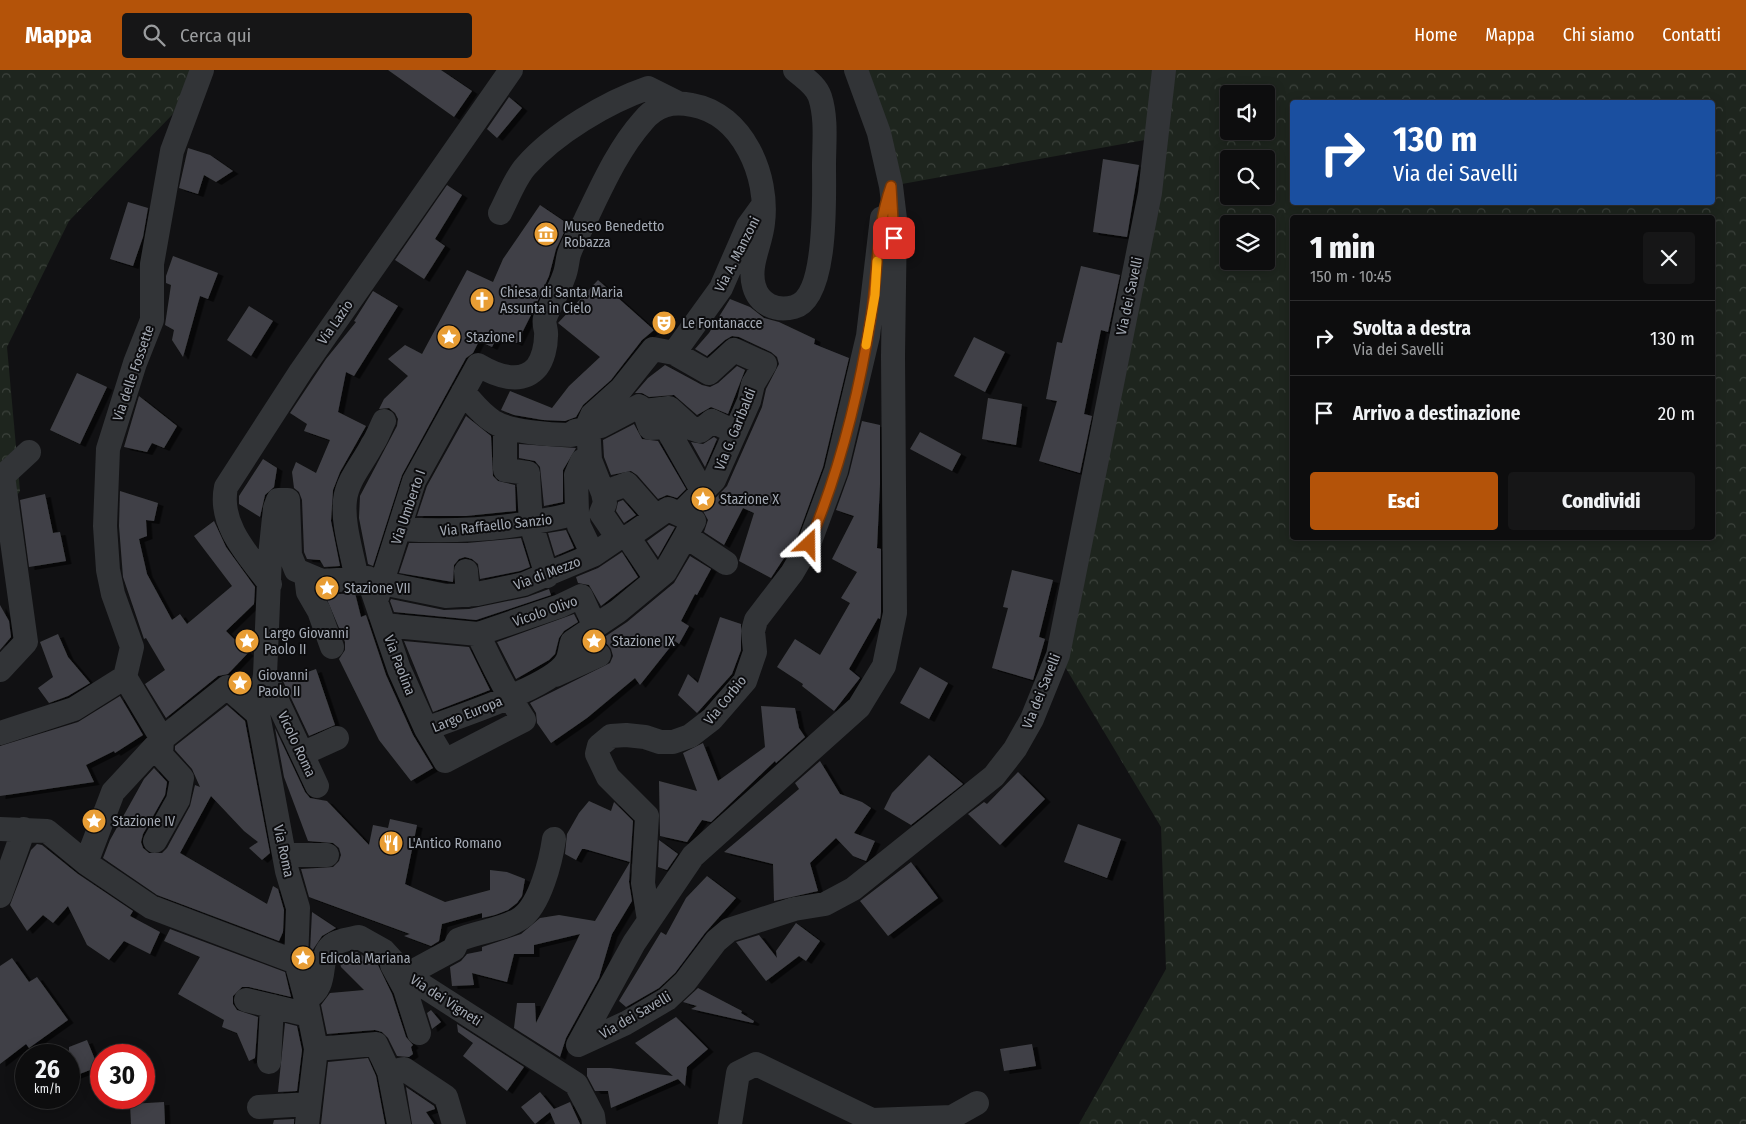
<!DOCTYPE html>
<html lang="it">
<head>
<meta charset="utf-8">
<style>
  body { margin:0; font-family:"Fira Sans Condensed",sans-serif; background:#161617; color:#f1f3f6; height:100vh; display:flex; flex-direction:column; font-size:19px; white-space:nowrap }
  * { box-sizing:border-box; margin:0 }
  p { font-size:16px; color:#9a9c9e }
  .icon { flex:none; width:28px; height:28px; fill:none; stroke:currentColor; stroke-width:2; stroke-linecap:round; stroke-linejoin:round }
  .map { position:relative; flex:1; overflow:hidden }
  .panel { position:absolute; left:1290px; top:145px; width:425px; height:325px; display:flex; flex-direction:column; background:#0d0d0e; border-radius:5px; box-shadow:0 2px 12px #0003,0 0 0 1px #2d2d2e }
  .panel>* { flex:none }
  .guide { position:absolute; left:1290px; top:30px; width:425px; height:105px; border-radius:5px; box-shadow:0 2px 12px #0003,0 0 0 1px #2d2d2e; background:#1a4fa0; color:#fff; overflow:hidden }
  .tools { position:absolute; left:1220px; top:15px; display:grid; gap:10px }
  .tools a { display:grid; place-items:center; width:55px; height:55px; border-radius:5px; background:#0d0d0e; box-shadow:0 2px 12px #0003,0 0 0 1px #2d2d2e; font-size:25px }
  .speed { position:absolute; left:15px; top:974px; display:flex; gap:10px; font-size:25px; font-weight:700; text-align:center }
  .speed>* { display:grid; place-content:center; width:65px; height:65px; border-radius:50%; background:#0d0d0e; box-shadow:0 2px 12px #0003,0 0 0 1px #2d2d2e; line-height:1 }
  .speed small { font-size:12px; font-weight:400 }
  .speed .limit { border:8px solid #d22; background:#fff; color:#111 }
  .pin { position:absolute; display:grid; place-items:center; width:42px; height:42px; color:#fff; margin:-21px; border-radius:10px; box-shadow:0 2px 8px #0006 }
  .me { position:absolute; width:55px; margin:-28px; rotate:23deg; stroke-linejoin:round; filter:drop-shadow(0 0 4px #0008) }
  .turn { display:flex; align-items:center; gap:18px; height:105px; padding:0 20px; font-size:22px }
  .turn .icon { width:65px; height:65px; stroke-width:2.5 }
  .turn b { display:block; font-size:35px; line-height:42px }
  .round { display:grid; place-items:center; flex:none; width:52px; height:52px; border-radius:5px; background:#161617 }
  .overview { display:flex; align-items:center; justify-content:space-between; height:85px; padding:0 20px }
  h1 { font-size:30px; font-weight:800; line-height:38px }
  .action { display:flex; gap:10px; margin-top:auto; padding:10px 20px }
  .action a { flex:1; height:58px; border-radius:5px; background:#b45309; color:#fff; font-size:20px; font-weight:800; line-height:58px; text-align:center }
  .action a+a { background:#161617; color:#f1f3f6 }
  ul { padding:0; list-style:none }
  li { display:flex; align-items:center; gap:15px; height:75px; padding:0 20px; border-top:1px solid #2d2d2e }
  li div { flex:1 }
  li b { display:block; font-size:19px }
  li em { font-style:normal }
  header { display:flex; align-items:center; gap:30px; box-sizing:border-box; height:70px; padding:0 25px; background:#b45309; color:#fff }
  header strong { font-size:24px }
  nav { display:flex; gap:28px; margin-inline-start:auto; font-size:18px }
  .search { width:350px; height:45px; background:#161617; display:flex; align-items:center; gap:12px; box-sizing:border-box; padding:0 18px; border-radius:5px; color:#9a9c9e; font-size:19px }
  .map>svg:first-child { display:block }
  .forest { fill:url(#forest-crowns); fill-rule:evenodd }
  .building { fill:#404146; filter:url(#shadow) }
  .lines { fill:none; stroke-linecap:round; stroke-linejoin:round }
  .minor { stroke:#323437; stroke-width:24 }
  .route-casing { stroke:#753606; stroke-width:12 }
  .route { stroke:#b45309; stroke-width:9 }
  .slow { stroke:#f59e0b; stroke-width:9 }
  .labels { text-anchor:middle; stroke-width:4; stroke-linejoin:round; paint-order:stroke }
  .poi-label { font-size:14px; fill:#a3a9b3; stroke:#0c0c0e; text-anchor:start }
  .street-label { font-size:14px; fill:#a3a9b3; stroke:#0c0c0e }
</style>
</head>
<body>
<header>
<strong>Mappa</strong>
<div class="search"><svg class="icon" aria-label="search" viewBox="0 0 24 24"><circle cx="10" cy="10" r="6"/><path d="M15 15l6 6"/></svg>Cerca qui</div>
<nav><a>Home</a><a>Mappa</a><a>Chi siamo</a><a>Contatti</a></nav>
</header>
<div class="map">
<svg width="1746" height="1054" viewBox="0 0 1746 1054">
  <defs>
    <pattern id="forest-crowns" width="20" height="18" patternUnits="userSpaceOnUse" patternTransform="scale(1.25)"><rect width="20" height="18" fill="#1e251e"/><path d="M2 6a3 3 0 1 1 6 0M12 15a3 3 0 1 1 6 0" fill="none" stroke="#3c423c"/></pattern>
    <filter id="shadow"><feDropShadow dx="5.5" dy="3" stdDeviation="0" flood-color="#0009"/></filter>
  </defs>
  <rect width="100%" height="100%" fill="#111113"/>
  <path class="forest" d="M0,0h194l-21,44 -104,107 -62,126 13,144 -20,30z
    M867,0h879v1054h-667l87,-155 -5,-142 -103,-172 98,-517 -265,48zM1229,24h37v37h-37zM1292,32h420v100h-420zM1229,89h37v37h-37zM1292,148h420v320h-420zM1229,154h37v37h-37z"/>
  <path class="building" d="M388,0h53l31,21 -18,26z
    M509,27l13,11 -25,30 -10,-9z
    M188,78l22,7 23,16 -17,11 -12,-7 -6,19 -19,-6z
    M1103,89l36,6 -12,72 -34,-5z
    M447,115l15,10 -27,44 10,7 -21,33 -29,-19z
    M128,132l20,6 -5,29 -10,29 -23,-7z
    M540,135l28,19 -12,25 -7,27 -16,35 -16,32 -19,-8 -6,12 -13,-6 -6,12 -7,5 -64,117 -29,91 -5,-2 -9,-46 1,-22 37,-70 1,-7 -3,-6 -6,-5 -10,1 5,-10 24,-23 -20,-17 17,-14 17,9 45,-84 26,12 10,-23z
    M173,186l45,17 -10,26 -8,-3 -17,61 -11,-17 2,-10 -9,-5 6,-40 -5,-2v-7z
    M1081,196l39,9 -12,57 -7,-2 -17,84 8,2 -12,57 -41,-12 18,-60 -11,-2 11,-57 5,1z
    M598,210l56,50 -12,10 -31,40 -28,25 -7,12 -11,4 -22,-1 -29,-5 -13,-5 9,-19 42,17 17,-22 31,-29 -42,-34z
    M373,221l25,15 -44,70 -8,-4 -8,40 28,14 -26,46 -7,18 -2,31 9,45 -16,1 -4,-7 -13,-1 -3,-7 -2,-52 -3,-8 -5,-4 -2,-16 4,-10 20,11 14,-33 -26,-9 3,-7 -17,-11 36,-54 30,-37 -2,-1z
    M730,229l20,8 14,11 15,4 36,17 -1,5 35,14 -26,109 -26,71 -26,40 -32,-17 15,-48 -11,-5 -19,37 -20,-13 4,-12 -5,-9 24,-25 35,-79 4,-18 13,-25 -2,-7 -6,-5 -32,-15 -7,-1 -7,4 -18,16 -12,-7 14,-16z
    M249,236l24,15 -22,35 -24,-16z
    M974,267l31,15 -20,40 -31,-16z
    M665,295l37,20 8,2 8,-4 19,-17 8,4 -17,44 -17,-7 -14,8 -23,-20 -25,2 -7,-4h-7l13,-15z
    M77,303l30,14 -27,57 -30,-14z
    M139,326l38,30 -13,22 -12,-5 -5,9 -23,-5z
    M988,328l34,6 -6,41 -34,-6z
    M466,346l25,20 2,40 5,5 17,4 1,26 -50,5h-49l10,-30z
    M862,351l18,4v59l-3,64 4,1v63l-1,7 -2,-1 -29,51 11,9 -26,33 -32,-25 1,-2 -26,-17 18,-28 25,16 30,-52 -9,-5 16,-26 -25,-13 22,-43 -18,-6 13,-36z
    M634,354l8,15 16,2 28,48 -9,9 -10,-3 -9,4 -21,-24 -6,-4 -20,4 -7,-18 -1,-17z
    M920,362l41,22 -9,17 -42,-22z
    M714,367l3,2 -12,28 -14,-25 12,2z
    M519,374l57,4 -13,22v32l-19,4 -4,-39 -5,-6 -16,-3z
    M263,389l14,9 -3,19 -9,8 -5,22 -21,-13v-8z
    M120,421l38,12 -4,18 -8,-1 1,16 -8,3 8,35 25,46 8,-6 7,10 45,-38 -38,-50 20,-15 12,26 29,40 -1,17 -28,27 22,22 -20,21 -10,2 -52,42 -21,-34 20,-14 -19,-32 -2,1 -21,-62 -4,-51z
    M45,424l8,39 7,-1 6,29 -37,6 -9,-67z
    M623,430l13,15 -12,8 -8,-12 2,-9z
    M669,455l6,2 -17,30 -11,-16z
    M566,460l8,18 -19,8 -7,-23z
    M521,468l9,29 -10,4 -40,8 -2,-15 -6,-5 -7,-2 -6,2 -5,6 -1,17 -54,-9 10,-30h58z
    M622,482l16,25 -37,29 -12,-21 -11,-2 -2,-6 22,-9z
    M690,486l21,13 -14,26 -2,-1 -14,27 8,5 -10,18 -4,-3 -35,44 -5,-7 -48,40 -36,25 -14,-20 -1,-10 -6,-10 80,-40 3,-7 -2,-7 -4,-5 -10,-2 30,-20 47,-39z
    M1012,500l41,10 -14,57 6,2 -12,41 -41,-12 16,-60 -5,-1z
    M549,519l2,6 -75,25 -82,-8 -4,-11 1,-2 53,11 25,-1 58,-12z
    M355,523l6,24 5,-2 20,60 27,60 20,33 -22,13 -32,-41 -40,-81 6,-9v-8l-20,-47z
    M0,535l9,16 2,16 -11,13z
    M574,544l4,8 -14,9 -5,7 -4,16 -6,6 -33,19 -19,-37z
    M720,547l21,7v26l-9,24 -35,39 -19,-18 10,-21 10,9z
    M58,564l10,23 22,26 -22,13 -19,7 -11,-15 15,-11 -13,-35z
    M404,571l65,6 21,43 -57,22z
    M920,597l28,16 -19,36 -29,-16z
    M316,599l19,56 -26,11 -26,-55z
    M120,626l23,39 -28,18 -1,-2 -28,14 8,17 -94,14v-50l78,-24z
    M227,635l18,16 25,132 -8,7 -13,-12 9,-6 -14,-11 -33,-35 -31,57 87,51 6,-18 5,3 6,21 -1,22 -4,9 -122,-46 -54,-37 7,-18 34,-61 10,-11 13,14 -2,13 -22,39 -2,8 2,6 6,5h13l5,-5 23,-42 5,-21 5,2 -8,-18 -17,-19v-4z
    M761,636l34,2 4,20 6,9 -29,26 -1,-2 -64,61 -9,-2 -15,22 -27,-6 -1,-55 38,10 -14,-38 20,-10 15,38 47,-34z
    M275,658l30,64 5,6 17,3 42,44 4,-20 15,3 2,-9 27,6 -12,59 40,18 45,-12v-20l17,2 18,7 -3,17 -5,7 -9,7 -13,5 -13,3v-5l-40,11 -3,17 -8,5 -27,-10 6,-2 -101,-37 -8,-28 32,-2 6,-6 2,-6 -2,-7 -6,-5 -25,-2 -24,-64z
    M929,685l34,29 -52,41 -27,-16 8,-16z
    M820,691l20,33 22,8 9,6 -17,25 21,8 -9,20 -13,-5 -17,-18 -26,25 8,28 -44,10 -1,-37 -49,-12 75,-63 -4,-6z
    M1018,702l27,27 -45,46 -32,-31 16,-12 3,2z
    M589,731l22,10 3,-9 19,19 -4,61 3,19 -20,33 -13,44 -33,60 -6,19 -46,-29 3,-25h18l1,20 44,-89 -46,11v9h-20l-7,28 -35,-9 2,12 -22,1 -2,-19 11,-6 6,-7 15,-3v-4l39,-13 19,-16 19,-3 36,6 35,-59 -45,-13h-3l-6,11 -11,-6 2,-20 12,-21z
    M1078,754l43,15 -14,39 -43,-16z
    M659,770l19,14 -11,16 -9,-3z
    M37,774l5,1 36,29 55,37 -3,5 30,16 -10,22 -26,-13 -15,19 -22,-15 -19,-39 -15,17 -10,-8 -16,16 -17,-26 21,-55z
    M911,792l27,36 -50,38 -28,-35z
    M707,806l29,22 -31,35 -30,40 -16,15 -33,19 -7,-6 42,-69 5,3 20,-37z
    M312,842l24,16 -14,8 -10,15h-2z
    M796,853l24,18 -14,20 -7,-5 -33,25 -30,-39 23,-7 18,23 -1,-7z
    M170,859l115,43 6,25 -42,-10h-7l-9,9v8l4,6 21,7 -3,41 -6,3 -12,-28 -15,-6 2,-7 -46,-26 22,-37 -36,-16z
    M357,882l21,13 14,29 14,43 7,8 -2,2 2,7 -4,3 -12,-1 -9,-18 -6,-6 -7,-2 -48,4 -6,-29 9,-12 34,-3 -23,-23 -2,-8 4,-4z
    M12,888l17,24 8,-5 31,43 -39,28 -3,-4 -26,20v-98z
    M698,918l44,23 -1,2 13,8 -1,2 -62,-14 6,-3 -14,-4z
    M431,940l10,12 -9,7 -5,-16z
    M676,947l32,32 -21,18 -2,19 -7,-7 -67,29 -3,-17h-13l-8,-15v-8h23l63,8 -38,-33z
    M285,953l12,3 5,24 -5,41 -19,1z
    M457,954l67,43 -17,24 -44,-35 10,-13 -15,-11z
    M87,970l11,27 -29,11v-31z
    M1032,974l4,22 -32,5 -4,-22z
    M368,988l8,18 9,48h-64l7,-62z
    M406,1017l28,19 1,3 -9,3 8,12h-22z
    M540,1022l14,17 16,-7 10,22h-25l-5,-12 -15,12 -14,-17z
    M164,1032l1,22h-34l-1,-20z
    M294,1049v5h-21l1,-4z"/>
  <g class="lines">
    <path class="minor" d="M856,0l23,63 12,53 4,33 -2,137 2,257 -11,53 -25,41 -166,149 -59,87 -56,102 48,-22 41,-24 18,-17 31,-41 13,-11 65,-21 31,-5 28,-15 141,-113 21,-27 17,-30 26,-64 92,-462 14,-123
      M500,143c8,-15 15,-35 26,-47 29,-33 81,-64 122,-78l28,14
      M674,283l35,20 25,-23 31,14 -12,20 -4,17 -35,79 -34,34
      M463,322c9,10 19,23 31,30 16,10 57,13 77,13l4,-4 26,-5 38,-20 5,5 25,-3 22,20 9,3 12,-10 23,11
      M644,341l6,17 16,-1 37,65
      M505,357v43l23,3 3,51 16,52
      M603,423l2,10 -4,10 17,25
      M577,443l-1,-38 6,-14 8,-1
      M656,447l-29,-33 -24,9 -13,-33 -2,-36 4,-9 29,-26 32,-40 21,4 47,-65 27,-62 13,-18
      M399,459c60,4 120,-1 178,-16l2,13 14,29
      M628,467l28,42
      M687,467l39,26
      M466,501l2,24
      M306,505l2,17 11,19 13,36
      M357,510c-4,-24 -15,-56 -12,-80 2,-20 18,-37 27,-55 5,-7 8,-16 12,-24
      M382,513l64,13 31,-2 47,-10 69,-29 25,-17 10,-1 40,-28 26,12 -29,51 -47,39 -46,31c-2,6 -2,13 -5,19 -14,26 -111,56 -141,68l19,32 79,-41c-18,-27 -32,-56 -46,-86
      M270,514c-21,-28 -52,-59 -44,-97l75,-116 210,-301
      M376,531l38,-120 64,-116c17,10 43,21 59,2 6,-8 9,-21 9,-31 1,-6 -3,-12 -1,-18 5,-14 14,-27 19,-42 3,-7 3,-15 5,-22 4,-12 11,-23 16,-33 16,-33 33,-72 58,-100 13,-16 29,-20 49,-16 51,9 77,71 71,118 -2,21 -15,42 -9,63 5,18 22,26 40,21 34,-9 30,-112 30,-141 0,-23 3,-47 -4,-69 -4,-12 -16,-19 -25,-27
      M384,555l94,9 82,-28 21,-10 14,31
      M0,600l26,-28 -23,-166 26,-24
      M265,605l52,111
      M555,605l44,-20
      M125,607l7,-30 -19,-53 -5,-24 -3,-44 3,-77 27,-86 17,-43v-56l20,-113 30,-81
      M125,607l37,62 -1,16 21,23 -4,22 -23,41
      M0,663l74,-24 51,-32
      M302,684l35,-16
      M0,759l47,2 39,32 65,44 145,55
      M284,785h43
      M86,793l27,-71 49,-53 65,-52 31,27
      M0,826l24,-67
      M649,850l-6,-37 4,-67 -39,-39 -11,-23 2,-8 12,-10 15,-1 19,2 15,5h13l17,-6 22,-17 33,-38 10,-29 -2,-21 3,-11 36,-47 17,-29 27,-73 32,-135 14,-118
      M392,895l13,24 14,44
      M406,905l48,-26 4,-9c20,-9 46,-10 63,-22 19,-13 30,-58 33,-79
      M306,929c25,-14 10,-41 26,-54 6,-5 19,-6 27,-8l25,14 22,24 170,109 17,32 1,8
      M246,930l63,15
      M316,979l60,-5 13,28 15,-3 42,28 8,27
      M269,992l3,-56
      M389,1002l10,52
      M259,1037l50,-3
      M307,1054l9,-75 -10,-50 -10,-37 2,-54 -11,-37 -29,-157 7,-39 5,-119 5,-48 3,-8h10l2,55 6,15 26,11 46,-3 31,91 27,60
      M730,1054l8,-51 18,-9 116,56 80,-3 25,-14"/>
  </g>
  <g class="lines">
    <defs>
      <path id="route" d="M809,474c30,-72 50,-150 62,-227 7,-44 5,-89 20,-131l3,52"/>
    </defs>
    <use href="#route" class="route-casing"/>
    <use href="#route" class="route"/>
    <path class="slow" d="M866,275l9,-50 2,-34"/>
  </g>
  <defs>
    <symbol id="museum-disc" viewBox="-11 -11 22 22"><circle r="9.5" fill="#e89d34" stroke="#0c0c0e"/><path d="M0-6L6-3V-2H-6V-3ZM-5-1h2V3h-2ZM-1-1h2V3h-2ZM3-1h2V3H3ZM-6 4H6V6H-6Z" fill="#fff"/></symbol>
    <symbol id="church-disc" viewBox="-11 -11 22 22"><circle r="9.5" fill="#e89d34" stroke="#0c0c0e"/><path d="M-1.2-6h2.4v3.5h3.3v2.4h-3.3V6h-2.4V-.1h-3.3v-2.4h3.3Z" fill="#fff"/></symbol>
    <symbol id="theatre-disc" viewBox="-11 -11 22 22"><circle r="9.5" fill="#e89d34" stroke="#0c0c0e"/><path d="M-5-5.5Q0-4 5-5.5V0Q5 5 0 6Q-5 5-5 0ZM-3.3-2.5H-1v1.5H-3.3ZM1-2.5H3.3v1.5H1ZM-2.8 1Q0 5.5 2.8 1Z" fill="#fff"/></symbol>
    <symbol id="sight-disc" viewBox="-11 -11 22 22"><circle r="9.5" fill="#e89d34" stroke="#0c0c0e"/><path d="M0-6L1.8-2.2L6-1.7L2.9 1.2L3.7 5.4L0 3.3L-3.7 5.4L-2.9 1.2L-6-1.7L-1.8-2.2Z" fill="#fff"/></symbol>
    <symbol id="restaurant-disc" viewBox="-11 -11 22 22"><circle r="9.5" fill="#e89d34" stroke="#0c0c0e"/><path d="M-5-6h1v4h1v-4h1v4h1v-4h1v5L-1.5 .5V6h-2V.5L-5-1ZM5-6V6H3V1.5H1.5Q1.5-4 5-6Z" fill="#fff"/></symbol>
  </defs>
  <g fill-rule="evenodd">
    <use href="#museum-disc" x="532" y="150" width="28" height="28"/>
    <use href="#church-disc" x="468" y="216" width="28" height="28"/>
    <use href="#theatre-disc" x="650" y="239" width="28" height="28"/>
    <use href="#sight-disc" x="435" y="253" width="28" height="28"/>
    <use href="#sight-disc" x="689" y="415" width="28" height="28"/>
    <use href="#sight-disc" x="313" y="504" width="28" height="28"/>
    <use href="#sight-disc" x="233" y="557" width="28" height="28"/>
    <use href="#sight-disc" x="580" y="557" width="28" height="28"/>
    <use href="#sight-disc" x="226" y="599" width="28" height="28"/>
    <use href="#sight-disc" x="80" y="737" width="28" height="28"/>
    <use href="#restaurant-disc" x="377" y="759" width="28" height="28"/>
    <use href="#sight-disc" x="289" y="874" width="28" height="28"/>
  </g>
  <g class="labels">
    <g class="poi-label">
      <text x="564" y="161">Museo Benedetto<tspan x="564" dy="16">Robazza</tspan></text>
      <text x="500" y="227">Chiesa di Santa Maria<tspan x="500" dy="16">Assunta in Cielo</tspan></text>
      <text x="682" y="258">Le Fontanacce</text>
      <text x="466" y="272">Stazione I</text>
      <text x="720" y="434">Stazione X</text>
      <text x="344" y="523">Stazione VII</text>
      <text x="264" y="568">Largo Giovanni<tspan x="264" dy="16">Paolo II</tspan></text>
      <text x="612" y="576">Stazione IX</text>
      <text x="258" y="610">Giovanni<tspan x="258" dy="16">Paolo II</tspan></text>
      <text x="112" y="756">Stazione IV</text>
      <text x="408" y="778">L'Antico Romano</text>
      <text x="320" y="893">Edicola Mariana</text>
    </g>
    <g class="street-label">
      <text transform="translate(737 184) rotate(-63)" y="5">Via A. Manzoni</text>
      <text transform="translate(1129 226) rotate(-78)" y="5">Via dei Savelli</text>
      <text transform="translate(335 252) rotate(-55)" y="5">Via Lazio</text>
      <text transform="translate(133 303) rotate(-71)" y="5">Via delle Fossette</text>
      <text transform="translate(735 359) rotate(-68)" y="5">Via G. Garibaldi</text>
      <text transform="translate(408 437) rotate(-71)" y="5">Via Umberto I</text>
      <text transform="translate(496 455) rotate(-6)" y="5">Via Raffaello Sanzio</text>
      <text transform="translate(547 503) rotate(-21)" y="5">Via di Mezzo</text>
      <text transform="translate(545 541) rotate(-19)" y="5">Vicolo Olivo</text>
      <text transform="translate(400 595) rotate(69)" y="5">Via Paolina</text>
      <text transform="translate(1041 621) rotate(-68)" y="5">Via dei Savelli</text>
      <text transform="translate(725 630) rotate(-51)" y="5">Via Corbio</text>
      <text transform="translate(467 644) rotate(-22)" y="5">Largo Europa</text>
      <text transform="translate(297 674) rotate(65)" y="5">Vicolo Roma</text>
      <text transform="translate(284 781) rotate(78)" y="5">Via Roma</text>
      <text transform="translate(446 930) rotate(33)" y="5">Via dei Vigneti</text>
      <text transform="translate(635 945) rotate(-30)" y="5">Via dei Savelli</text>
    </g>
  </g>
</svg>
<div class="tools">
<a><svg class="icon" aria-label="sound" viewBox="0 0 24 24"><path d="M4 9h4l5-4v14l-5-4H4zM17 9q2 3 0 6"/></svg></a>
<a><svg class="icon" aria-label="search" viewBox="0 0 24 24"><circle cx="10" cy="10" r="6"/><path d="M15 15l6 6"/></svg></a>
<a><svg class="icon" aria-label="layers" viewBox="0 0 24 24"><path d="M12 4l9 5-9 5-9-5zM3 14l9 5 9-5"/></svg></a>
</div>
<div class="speed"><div>26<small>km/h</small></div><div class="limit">30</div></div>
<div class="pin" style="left:894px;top:168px;background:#d93025"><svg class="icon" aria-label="arrive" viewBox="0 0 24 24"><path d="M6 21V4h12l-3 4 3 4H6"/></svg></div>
<svg class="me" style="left:809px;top:474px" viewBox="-20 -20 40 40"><path d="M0-17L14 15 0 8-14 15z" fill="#b45309" stroke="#fff" stroke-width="4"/></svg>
<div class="guide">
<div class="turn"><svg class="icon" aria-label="right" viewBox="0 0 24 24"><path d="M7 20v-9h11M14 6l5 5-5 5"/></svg><div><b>130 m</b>Via dei Savelli</div></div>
</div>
<section class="panel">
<div class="overview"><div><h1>1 min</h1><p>150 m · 10:45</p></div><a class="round"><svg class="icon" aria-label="close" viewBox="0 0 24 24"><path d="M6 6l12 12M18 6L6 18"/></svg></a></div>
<ul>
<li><svg class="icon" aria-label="right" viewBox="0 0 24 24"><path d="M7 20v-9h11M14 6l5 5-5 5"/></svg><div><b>Svolta a destra</b><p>Via dei Savelli</p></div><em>130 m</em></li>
<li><svg class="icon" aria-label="arrive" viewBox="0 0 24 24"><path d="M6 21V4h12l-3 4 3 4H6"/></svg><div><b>Arrivo a destinazione</b></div><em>20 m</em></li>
</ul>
<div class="action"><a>Esci</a><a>Condividi</a></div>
</section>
</div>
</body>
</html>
